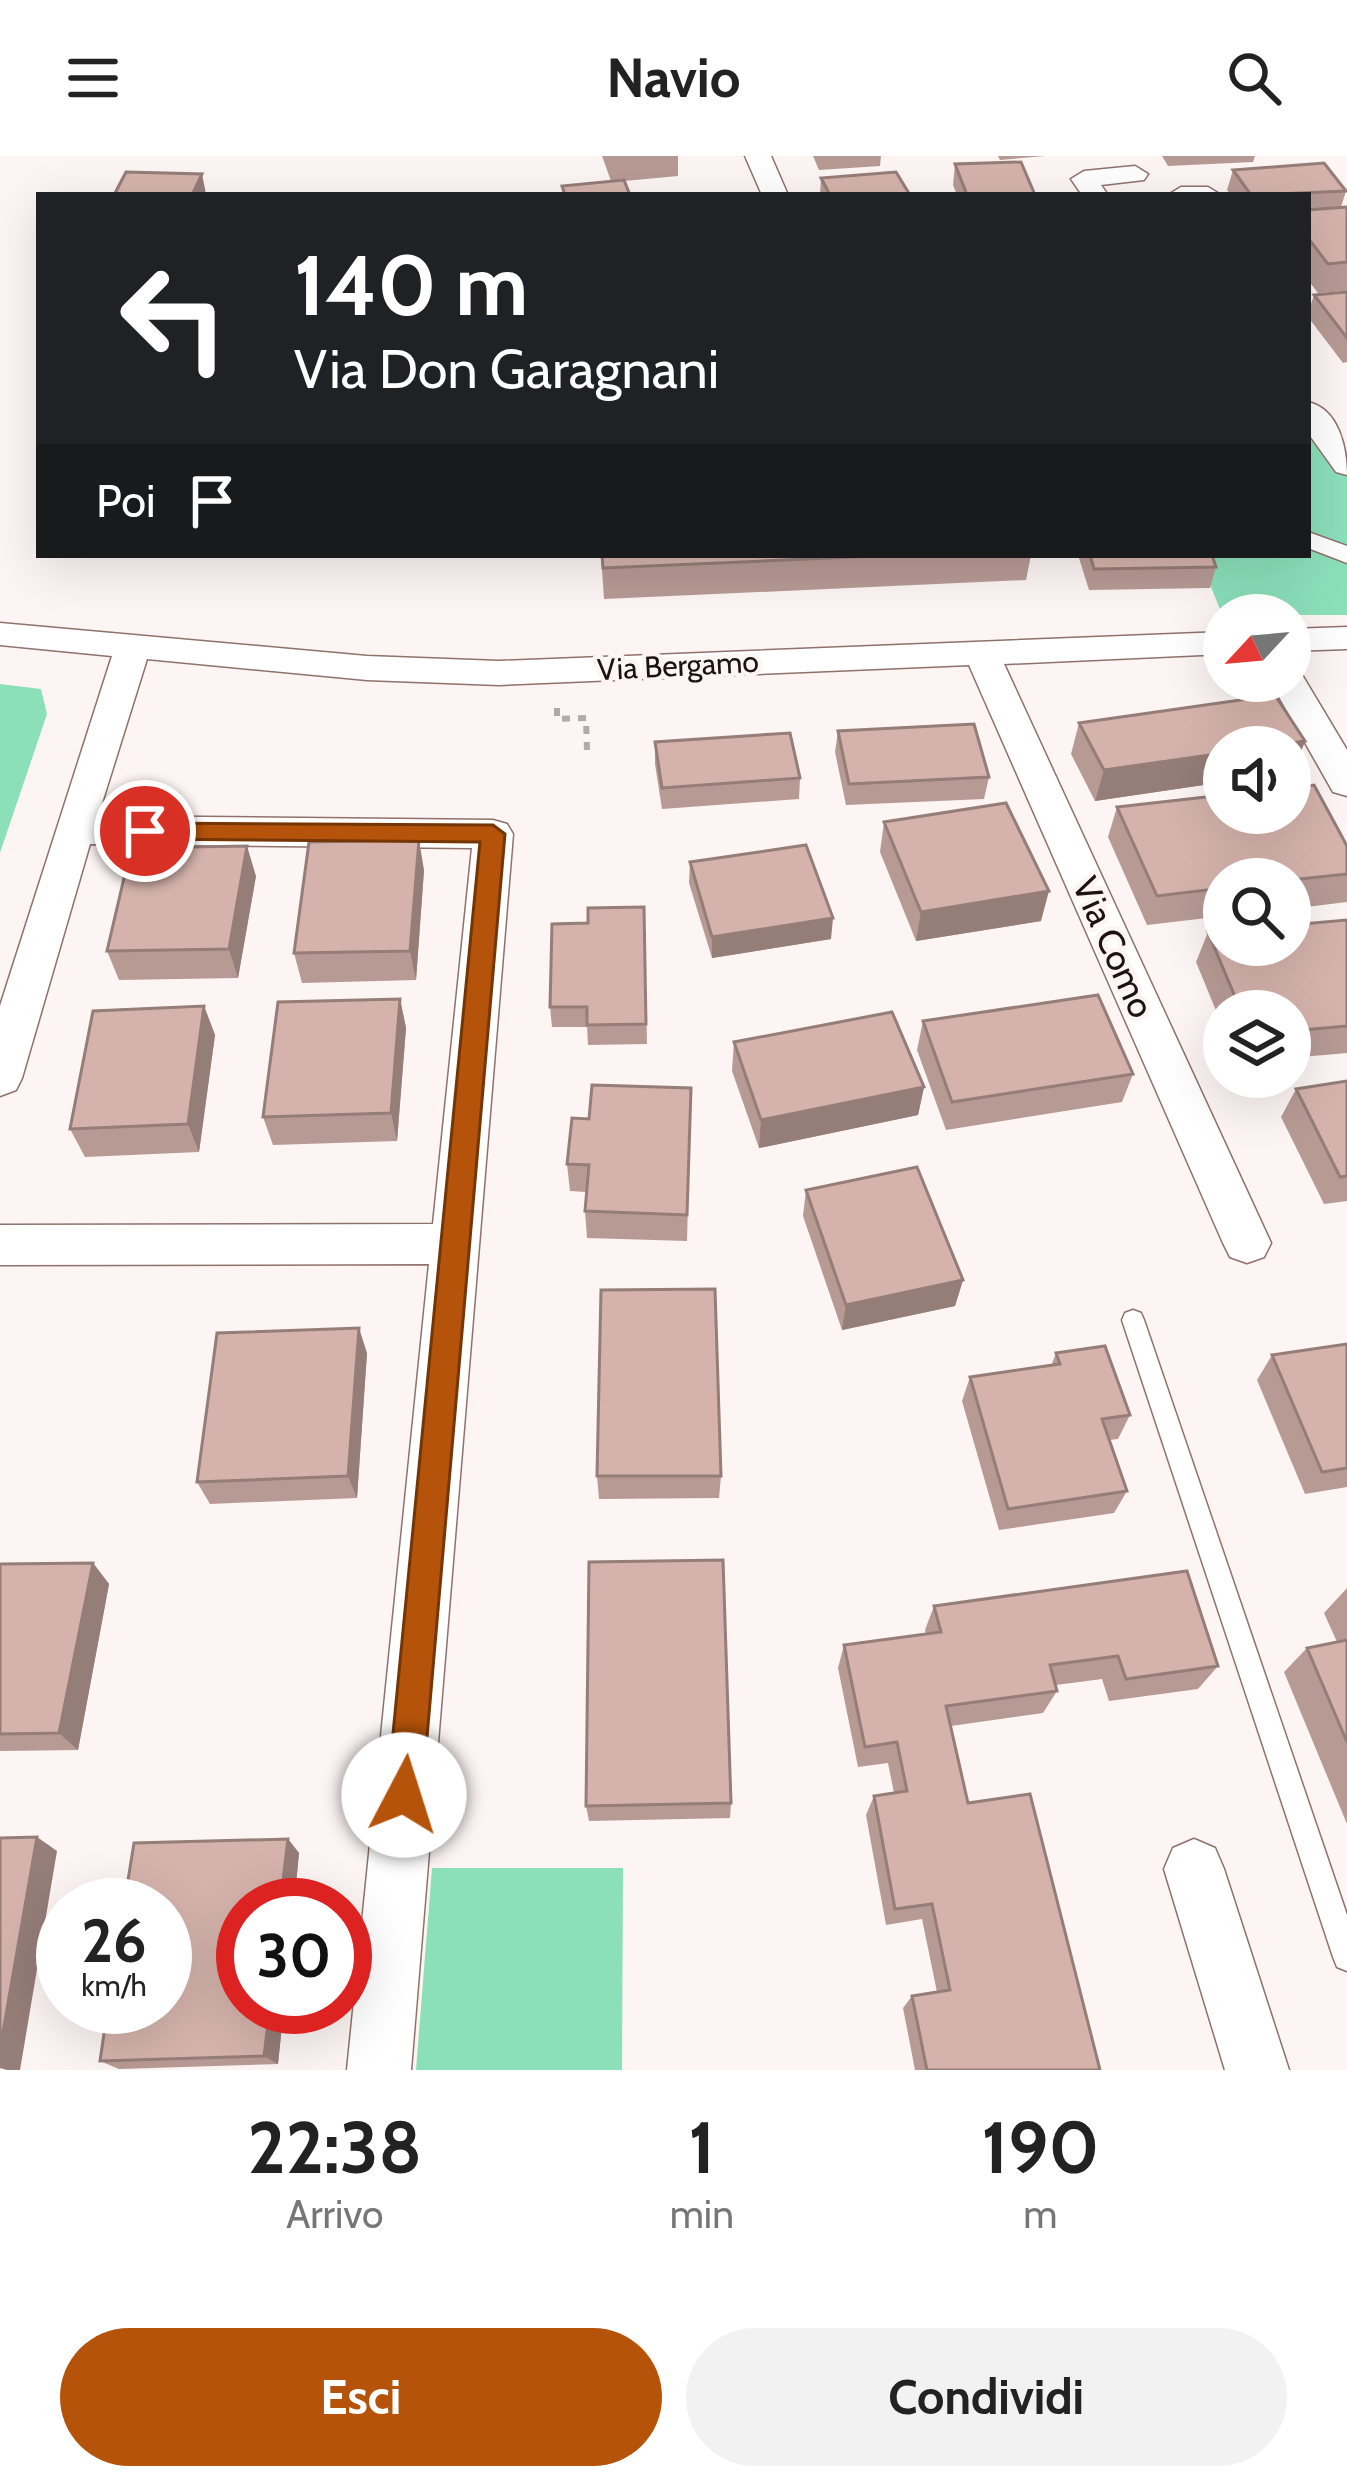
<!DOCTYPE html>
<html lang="it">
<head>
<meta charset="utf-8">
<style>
  body { margin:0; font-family:Cabin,sans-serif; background:#f2f2f2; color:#222; height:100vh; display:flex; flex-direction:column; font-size:45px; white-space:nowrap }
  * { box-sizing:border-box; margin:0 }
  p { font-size:39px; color:#767676 }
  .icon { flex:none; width:66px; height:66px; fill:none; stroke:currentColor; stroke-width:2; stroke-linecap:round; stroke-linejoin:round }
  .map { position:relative; height:1914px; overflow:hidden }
  .panel { display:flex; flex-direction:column; background:#fff; flex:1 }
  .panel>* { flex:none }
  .banner { position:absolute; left:36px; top:36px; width:1275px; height:366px; border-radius:0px; box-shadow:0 12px 48px #0002; background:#202124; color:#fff; overflow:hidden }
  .needle { width:78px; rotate:244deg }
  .controls { position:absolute; left:1203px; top:438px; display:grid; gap:24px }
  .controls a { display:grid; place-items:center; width:108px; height:108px; border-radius:50%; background:#fff; box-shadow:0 12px 48px #0002; font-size:60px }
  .speed { position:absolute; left:36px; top:1722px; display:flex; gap:24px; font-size:60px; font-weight:700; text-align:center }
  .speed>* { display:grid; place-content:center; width:156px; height:156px; border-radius:50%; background:#fff; box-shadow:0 12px 48px #0002; line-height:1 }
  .speed small { font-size:30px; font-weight:400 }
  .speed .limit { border:18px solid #d22; background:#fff; color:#111 }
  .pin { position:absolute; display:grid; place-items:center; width:102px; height:102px; color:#fff; margin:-51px; border:6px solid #fff; border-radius:50%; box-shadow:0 3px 12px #0007 }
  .me { position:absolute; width:132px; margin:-66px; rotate:5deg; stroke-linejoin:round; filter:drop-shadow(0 0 9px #0008) }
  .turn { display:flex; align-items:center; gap:42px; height:252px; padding:0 60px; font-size:54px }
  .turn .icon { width:156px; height:156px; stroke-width:2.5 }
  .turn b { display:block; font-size:84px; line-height:102px }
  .then { display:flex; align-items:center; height:114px; padding:0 60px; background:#0003; gap:24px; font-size:45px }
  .eta { display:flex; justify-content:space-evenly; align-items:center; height:204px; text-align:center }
  .eta b { font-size:72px; font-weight:700; line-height:84px }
  .cta { display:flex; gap:24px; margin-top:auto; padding:24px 60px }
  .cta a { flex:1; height:138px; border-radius:72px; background:#b45309; color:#fff; font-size:48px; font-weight:700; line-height:138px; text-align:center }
  .cta a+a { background:#f2f2f2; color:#222 }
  header { display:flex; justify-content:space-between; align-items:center; height:156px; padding:0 60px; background:#fff; font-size:54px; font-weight:700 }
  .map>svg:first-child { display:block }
  .green { fill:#8be0ba }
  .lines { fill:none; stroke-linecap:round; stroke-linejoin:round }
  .service-casing { stroke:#90716b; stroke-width:3 }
  .pedestrian-casing { stroke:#90716b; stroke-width:3 }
  .minor-casing { stroke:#90716b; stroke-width:3 }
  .path { stroke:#b2aaa8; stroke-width:6; stroke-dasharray:8 8; stroke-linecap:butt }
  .service { fill:#fff; fill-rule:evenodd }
  .pedestrian { fill:#fff; fill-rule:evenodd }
  .minor { fill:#fff; fill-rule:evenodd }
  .wall { fill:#b79a94 }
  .shaded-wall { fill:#957d78 }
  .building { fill:#d5b3ac; stroke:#957d78; stroke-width:3 }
  .route { fill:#b45309; stroke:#753606; stroke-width:3 }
  .labels { text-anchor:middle; stroke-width:9; stroke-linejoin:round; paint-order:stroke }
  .far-street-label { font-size:30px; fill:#1d120f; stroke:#fcf5f4 }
  .street-label { font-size:36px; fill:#1d120f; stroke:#fcf5f4 }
</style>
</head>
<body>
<header><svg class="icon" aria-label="menu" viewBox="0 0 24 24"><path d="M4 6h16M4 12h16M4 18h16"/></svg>Navio<svg class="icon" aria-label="search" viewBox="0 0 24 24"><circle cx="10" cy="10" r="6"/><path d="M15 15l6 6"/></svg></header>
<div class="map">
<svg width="1347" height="1914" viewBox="0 0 1347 1914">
  <rect width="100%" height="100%" fill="#fcf5f4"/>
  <path class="green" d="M1308,255l39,54v150h-123v4l-26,-64h110z
    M0,528l41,5 6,25 -47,139z
    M432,1712h191l-1,202h-206z"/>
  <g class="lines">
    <defs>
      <path id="service" d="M1133,1154l8,3 3,7 203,595v56l-10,-4 -4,-10 -211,-637 3,-7z"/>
      <path id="pedestrian" d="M1308,376l39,14v17l-39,-15z"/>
      <path id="minor" d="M745,0h26l17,39h-26z
        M1135,10l13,8 -4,6 -43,5 7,10h-26l-11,-16 13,-8z
        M1181,31h27l13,8h-53z
        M1308,246c31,7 39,46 39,73l-11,-3 -28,-39z
        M0,467l367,33 132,5 725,-29v22l-220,10 267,579 -7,14 -17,6 -17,-6 -7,-14 -254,-578 -470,20 -132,-5 -220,-21 -49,157 395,4 14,4 6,10 -102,1236h-64l82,-806 -429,1v-40l433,-1 39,-376 -382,-4 -68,234 -6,12 -16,6v-90l112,-350 -112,-11z
        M1347,471v22l-57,2v-22z
        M1290,514l11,3 46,77v46l-14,-4 -63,-111h20z
        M1194,1683l21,9 9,21 65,201h-64l-61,-201 9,-21z"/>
    </defs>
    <use href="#service" class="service-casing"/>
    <use href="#pedestrian" class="pedestrian-casing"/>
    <use href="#minor" class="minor-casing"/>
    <path class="path" d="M557,552v11l29,-1 1,33"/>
    <use href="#service" class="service"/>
    <use href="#pedestrian" class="pedestrian"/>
    <use href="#minor" class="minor"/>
  </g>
  <path class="wall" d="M602,0h76v20l-54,5 6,14h-68v-9l49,-5z
    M813,0h68l-1,10 -61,4z
    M998,0h47l-45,4z
    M1162,0h93l-2,6 -85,4z
    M955,8l80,31h-78l-4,-10z
    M1233,14l113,21 -5,16h6v84l-29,2 -10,-13v-85h-77l-4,-5z
    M821,22l89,17h-90z
    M1347,136v70l-4,1 -35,-46v-4l6,-18z
    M601,399h430l-5,25 -422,19z
    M1078,399h134l4,12 -6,21 -121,2z
    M1275,539l30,46 -12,31h-3v-25h-66v35l-129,19 -24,-47 8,-31z
    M838,575l151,46 -5,22 -138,6 -11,-53z
    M655,586l145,36 -1,21 -137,10 -7,-45z
    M1117,651l230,39v56l-57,7v-30h-66v37l-77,9 -39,-88z
    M884,666l157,99 -125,20 -36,-89z
    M690,706l141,77 -119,19 -23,-75z
    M424,714l-8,110 -114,3 -8,-30z
    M256,720l-18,102 -119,2 -12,-29z
    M644,751l3,137 -59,1 -1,-18h-35l-2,-20 38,-84z
    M1347,764v133l-57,5v-47h-66v19l-28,-68 12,-30z
    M400,843l6,29 -9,113 -124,4 -10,-28z
    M204,850l11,29 -16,117 -114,5 -15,-28z
    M923,865l210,53 -11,28 -176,28 -29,-80z
    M734,886l190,45 -6,28 -159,33 -27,-77z
    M1347,925v120l-23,3 -43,-87 15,-28z
    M691,932l-4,153 -100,-3 -2,-27 1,-19 -16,-1 -3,-27 22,-45z
    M806,1034l157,90 -8,26 -113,24 -39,-114z
    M1347,1188v143l-42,7 -48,-114 15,-25z
    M367,1197l-10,145 -147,6 -13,-22z
    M1056,1197l74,62 -12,24 -9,1 18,51 -13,22 -115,17 -37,-129 8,-24 81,-11z
    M597,1320h124l-2,22 -120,1z
    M93,1407l16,21 -31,166 -78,1v-187z
    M1347,1432v236l-63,-152 23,-24 30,-6 -13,-29z
    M934,1450l284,60 -20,23 -89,12 -7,-22 -46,6 1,6 -14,22 -92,13 17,77 132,267h-185l-12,-62 9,-12 25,-4 -15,-73 -36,6 -20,-110 8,-19 20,-3 -6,-30 -30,4 -20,-99 6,-23 82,-11 -1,-4z
    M731,1647l-1,15 -141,3 -3,-15z
    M288,1683l11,14 -5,52h-51v102h41l-6,57 -159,5 -19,-8 8,-54h57v-102h-41l10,-62z"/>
  <path class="shaded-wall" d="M202,18l4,20 -14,1z
    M1305,585l-12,31h-3v-25h-26z
    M1224,597v29l-129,19 9,-31z
    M419,684l5,30 -8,110 -6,-29z
    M247,690l9,30 -18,102 -9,-29z
    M1049,735l-8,30 -125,20 5,-29z
    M833,762l-2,21 -119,19v-21z
    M400,843l6,29 -9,113 -6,-28z
    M204,850l11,29 -16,117 -11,-28z
    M924,931l-6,28 -159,33 2,-28z
    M963,1124l-8,26 -113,24 4,-25z
    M359,1172l8,25 -10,145 -9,-22z
    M93,1407l16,21 -31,166 -19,-17z
    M37,1681l20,14 -37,219h-13l-7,-2v-19z
    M288,1683l11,14 -5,52h-14z
    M270,1851h14l-6,57 -14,-8z"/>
  <path class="building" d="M1021,6l14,33h-68l-12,-31z
    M1324,7l22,28 -95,4 -18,-25z
    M126,16l76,2 -10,21h-78z
    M896,16l14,23h-80l-9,-17z
    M624,24l6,15h-65l-3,-9z
    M1347,51v55l-19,2 -20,-26v-28z
    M1347,136v46l-33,-43z
    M602,399h295l-294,13z
    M1090,399h122l4,12 -122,2z
    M1275,539l30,46 -41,6h-40v6l-120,17 -25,-47z
    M974,568l15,53 -140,7 -11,-53z
    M790,577l10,45 -138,10 -7,-46z
    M1314,629l33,61v28l-57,6 -66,-1v9l-67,8 -40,-89 107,-12v18h66v-25z
    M1006,647l43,88 -128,21 -37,-90z
    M419,684l-9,111 -116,2 15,-111z
    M806,689l27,73 -121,19 -22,-75z
    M247,690l-18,103 -122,2 24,-103z
    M644,751l2,117 -59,1v-18h-37l2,-83 36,-1v-15z
    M1347,764v106l-57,5v-20h-49l-33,-79 16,-1v14h66v-20z
    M1098,839l35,79 -181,28 -29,-81z
    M400,843l-9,114 -128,4 15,-115z
    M204,850l-16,118 -118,5 23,-118z
    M892,856l32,75 -163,33 -27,-78z
    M1347,925v95l-7,1 -44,-88z
    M592,929l99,3 -4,127 -102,-4 4,-46 -22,-1 5,-46 17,1z
    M917,1011l46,113 -117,25 -40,-115z
    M715,1133l6,187h-124l4,-186z
    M359,1172l-11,148 -151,6 20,-149z
    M1347,1188v124l-25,4 -50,-117z
    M1105,1190l25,69 -28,4 25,72 -119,18 -38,-132 90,-13 -4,-11z
    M723,1404l8,243 -145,3 3,-244z
    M93,1407l-34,170 -59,1v-170z
    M1187,1415l31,95 -92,13 -8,-23 -68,9 7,26 -111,15 22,97 62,-9 70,276h-173l-15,-74 38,-6 -18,-86 -37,5 -21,-113 33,-5 -10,-49 -32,5 -21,-102 97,-13 -7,-26z
    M1347,1484v102l-40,-94z
    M37,1681l-37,212v-211z
    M288,1683l-8,66h-37v102h27l-6,49 -164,5 8,-54h57v-102h-41l10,-62z"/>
  <path class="route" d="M145,667l348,2 12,9 -83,961 -5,12 -13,5 -12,-5 -5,-12 93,-953 -335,-3 -12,-8z"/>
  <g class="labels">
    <g class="far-street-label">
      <text transform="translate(678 510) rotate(-3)" y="10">Via Bergamo</text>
    </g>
    <g class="street-label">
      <text transform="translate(1114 791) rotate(66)" y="13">Via Como</text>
    </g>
  </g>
</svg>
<div class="controls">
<a><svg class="needle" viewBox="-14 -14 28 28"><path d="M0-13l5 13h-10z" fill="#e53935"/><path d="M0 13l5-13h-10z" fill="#767676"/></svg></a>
<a><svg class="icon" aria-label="sound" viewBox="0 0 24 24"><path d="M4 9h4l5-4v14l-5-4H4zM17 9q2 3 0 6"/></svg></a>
<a><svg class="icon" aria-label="search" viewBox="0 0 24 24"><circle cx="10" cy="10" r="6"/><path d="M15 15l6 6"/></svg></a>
<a><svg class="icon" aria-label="layers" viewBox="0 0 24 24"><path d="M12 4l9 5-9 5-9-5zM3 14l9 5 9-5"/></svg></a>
</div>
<div class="speed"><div>26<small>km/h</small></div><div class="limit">30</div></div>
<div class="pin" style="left:145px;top:675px;background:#d93025"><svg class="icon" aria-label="arrive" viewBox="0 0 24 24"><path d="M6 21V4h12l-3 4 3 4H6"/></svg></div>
<svg class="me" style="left:404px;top:1639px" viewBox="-20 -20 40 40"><circle r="19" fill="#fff"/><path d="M0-13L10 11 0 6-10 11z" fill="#b45309"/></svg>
<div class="banner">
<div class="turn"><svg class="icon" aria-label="left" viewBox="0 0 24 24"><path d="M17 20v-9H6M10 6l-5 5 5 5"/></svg><div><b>140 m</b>Via Don Garagnani</div></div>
<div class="then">Poi<svg class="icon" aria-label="arrive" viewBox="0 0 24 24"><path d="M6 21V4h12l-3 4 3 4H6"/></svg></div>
</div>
</div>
<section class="panel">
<div class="eta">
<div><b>22:38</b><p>Arrivo</p></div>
<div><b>1</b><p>min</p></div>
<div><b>190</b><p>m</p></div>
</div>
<div class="cta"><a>Esci</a><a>Condividi</a></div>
</section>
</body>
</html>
